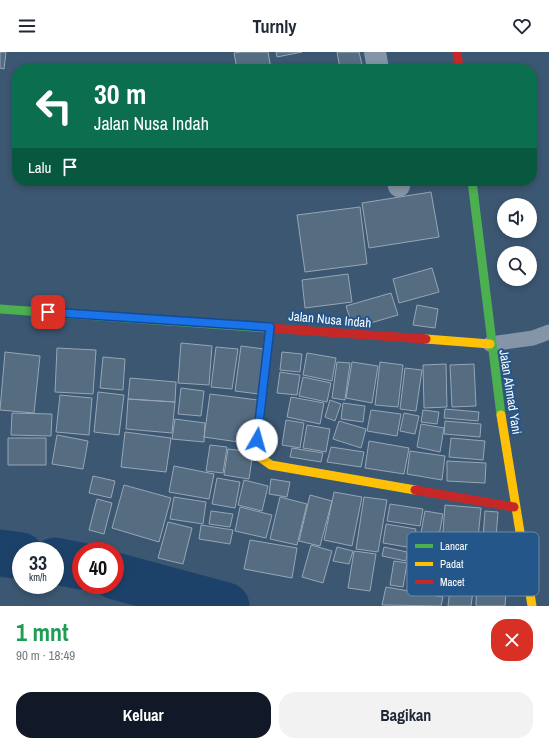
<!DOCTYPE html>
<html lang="id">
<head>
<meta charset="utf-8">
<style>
  body { margin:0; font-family:"Archivo Narrow",sans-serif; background:#f2f2f3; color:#1f2937; height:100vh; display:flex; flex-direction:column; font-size:15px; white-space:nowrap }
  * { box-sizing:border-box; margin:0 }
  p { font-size:13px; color:#747a83 }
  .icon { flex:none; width:22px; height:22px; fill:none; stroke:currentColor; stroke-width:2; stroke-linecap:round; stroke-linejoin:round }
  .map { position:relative; height:554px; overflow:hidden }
  .side { display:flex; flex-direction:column; background:#fff; flex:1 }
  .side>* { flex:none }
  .guide { position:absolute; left:12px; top:12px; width:525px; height:122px; border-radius:16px; box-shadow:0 2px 6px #0003; background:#0b6e4f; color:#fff; overflow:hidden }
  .controls { position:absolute; left:497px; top:146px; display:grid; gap:8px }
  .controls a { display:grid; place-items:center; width:40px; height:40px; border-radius:50%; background:#fff; box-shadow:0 2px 6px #0003; font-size:20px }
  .speed { position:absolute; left:12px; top:490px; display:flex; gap:8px; font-size:20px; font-weight:700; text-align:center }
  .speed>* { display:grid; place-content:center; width:52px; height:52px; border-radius:50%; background:#fff; box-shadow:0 2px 6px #0003; line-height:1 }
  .speed small { font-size:10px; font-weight:400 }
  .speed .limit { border:6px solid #d22; background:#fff; color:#111 }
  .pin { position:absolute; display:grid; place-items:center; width:34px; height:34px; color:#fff; margin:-17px; border-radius:8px; box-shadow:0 2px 6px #0006 }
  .me { position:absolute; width:44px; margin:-22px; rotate:7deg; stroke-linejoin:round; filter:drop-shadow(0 0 3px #0008) }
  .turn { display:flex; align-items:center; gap:14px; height:84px; padding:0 16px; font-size:18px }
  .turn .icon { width:52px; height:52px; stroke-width:2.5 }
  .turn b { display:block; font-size:28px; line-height:34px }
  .then { display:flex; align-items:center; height:38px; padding:0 16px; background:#0003; gap:8px; font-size:15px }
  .round { display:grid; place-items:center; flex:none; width:42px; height:42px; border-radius:16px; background:#f2f2f3 }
  .head { display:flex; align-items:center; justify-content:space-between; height:68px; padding:0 16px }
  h1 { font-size:24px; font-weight:700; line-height:30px; color:#1e9e55 }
  .action { display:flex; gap:8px; margin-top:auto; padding:8px 16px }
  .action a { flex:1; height:46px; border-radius:16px; background:#111827; color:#fff; font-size:16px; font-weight:700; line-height:46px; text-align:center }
  .action a+a { background:#f2f2f3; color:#1f2937 }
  header { display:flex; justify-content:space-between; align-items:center; height:52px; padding:0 16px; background:#fff; font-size:18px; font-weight:700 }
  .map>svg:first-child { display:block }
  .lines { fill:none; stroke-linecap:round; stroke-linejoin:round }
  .river { stroke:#1d426a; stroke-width:47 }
  .building { fill:#556c81; stroke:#97a6b5 }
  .lane { stroke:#8395a7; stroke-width:15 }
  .street { stroke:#8395a7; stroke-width:22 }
  .fast { stroke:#4caf50; stroke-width:9 }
  .slow { stroke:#ffc107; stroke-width:9 }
  .jam { stroke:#c62828; stroke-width:9 }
  .route-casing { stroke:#114b97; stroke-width:10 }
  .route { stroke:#1a73e8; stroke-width:7 }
  .labels { text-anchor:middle; stroke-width:4; stroke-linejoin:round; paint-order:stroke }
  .street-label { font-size:13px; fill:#fff; stroke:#255689 }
  .key { fill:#255689; stroke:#6689ac; stroke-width:1 }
  .key-label { font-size:11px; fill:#fff }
</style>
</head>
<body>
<header><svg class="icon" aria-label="menu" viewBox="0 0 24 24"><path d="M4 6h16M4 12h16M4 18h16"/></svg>Turnly<svg class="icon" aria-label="heart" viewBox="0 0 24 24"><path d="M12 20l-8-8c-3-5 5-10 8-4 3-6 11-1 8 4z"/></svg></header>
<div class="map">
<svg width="549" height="554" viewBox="0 0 549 554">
  <rect width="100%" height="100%" fill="#3c5772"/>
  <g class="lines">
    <path class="river" d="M0,501l21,3
      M55,509l26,5
      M115,524l111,30"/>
  </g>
  <path class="building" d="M0,0h6l-2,17 -4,-1z
    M241,0h27l3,17h-34l-3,-16z
    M276,0h26l-25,5z
    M337,0h22l4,17h-23z
    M431,140l8,45 -70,11 -7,-45z
    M360,155l7,57 -62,8 -8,-57z
    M432,216l7,24 -40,11 -6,-24z
    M348,222l4,28 -47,6 -3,-28z
    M391,241l7,22 -45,13 -7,-22z
    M417,253l21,4 -3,19 -22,-3z
    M181,291l31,3 -3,39 -31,-2z
    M241,294l23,3 -5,45 -24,-3z
    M216,295l22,2 -6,40 -21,-2z
    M57,296l39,2 -3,44 -38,-2z
    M5,300l35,4 -6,57 -34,-3z
    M282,300l20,2 -2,18 -20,-2z
    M307,301l29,5 -4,23 -29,-6z
    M103,305l22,2 -2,31 -23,-2z
    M337,310l13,1 -5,37 -13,-2z
    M352,310l26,4 -6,37 -26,-5z
    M380,310l23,3 -5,42 -23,-2z
    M446,312l1,43 -23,1 -1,-43z
    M474,312l2,42 -24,1 -2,-42z
    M405,316l17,2 -6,41 -16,-2z
    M280,320l20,3 -3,20 -20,-2z
    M303,325l28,6 -4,19 -28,-6z
    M130,326l46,4 -1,20 -47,-3z
    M181,336l23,3 -3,25 -23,-2z
    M98,340l26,3 -5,40 -25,-3z
    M210,342l48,6 -6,44 -48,-7z
    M60,343l32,3 -3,37 -33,-3z
    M291,345l33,6 -4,21 -33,-7z
    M128,347l47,3 -3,31 -46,-4z
    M330,348l11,4 -6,17 -10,-4z
    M343,351l22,3 -2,16 -22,-3z
    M445,357l34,3 -1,9 -34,-3z
    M371,358l30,4 -4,22 -30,-5z
    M423,358l16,2 -2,12 -16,-2z
    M12,361l40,1 -1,22 -40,-1z
    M404,361l15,3 -4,18 -15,-3z
    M175,367l30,4 -1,19 -32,-3z
    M286,368l18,3 -4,25 -18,-3z
    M339,369l27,8 -5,19 -28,-9z
    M445,369l36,3 -1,13 -36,-3z
    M421,372l23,4 -4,24 -23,-5z
    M307,373l23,4 -4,23 -23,-4z
    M125,380l46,6 -5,34 -45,-5z
    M57,383l31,6 -5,28 -31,-5z
    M8,386h38v27h-38z
    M451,386l34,3 -2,19 -34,-3z
    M369,389l40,7 -5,26 -39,-6z
    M210,393l17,2 -4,26 -17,-2z
    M331,395l33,5 -3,15 -34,-5z
    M292,396l31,5 -2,9 -31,-5z
    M228,397l25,3 -4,27 -25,-4z
    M410,399l35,5 -3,24 -35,-6z
    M447,409l39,2 -1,20 -38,-2z
    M174,414l40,8 -5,25 -40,-7z
    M93,424l22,5 -4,17 -22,-5z
    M217,426l23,4 -5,26 -23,-4z
    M271,427l19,3 -3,15 -18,-3z
    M244,428l24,6 -6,25 -24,-6z
    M124,433l47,13 -12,44 -47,-14z
    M334,440l28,5 -10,49 -28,-6z
    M310,443l22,6 -12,45 -21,-5z
    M174,445l32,5 -3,22 -33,-5z
    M280,445l27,7 -10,41 -27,-6z
    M364,445l23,3 -9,52 -22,-3z
    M97,447l15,4 -8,31 -15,-4z
    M390,452l33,5 -3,17 -33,-5z
    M445,453l36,3 -4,40 -35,-3z
    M240,455l32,8 -6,23 -31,-7z
    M211,459l22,3 -3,13 -21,-3z
    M425,459l18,3 -7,38 -18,-3z
    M485,459l13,1 -2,26 -13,-1z
    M168,470l24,6 -9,36 -25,-6z
    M386,472l30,5 -3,19 -30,-5z
    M201,473l32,5 -3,14 -31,-5z
    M250,488l47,8 -5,30 -48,-9z
    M311,493l21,6 -9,32 -21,-6z
    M337,495l16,4 -4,13 -16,-3z
    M384,495l23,5 -1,9 -24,-5z
    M354,499l22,3 -6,37 -22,-3z
    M394,509l13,2 -4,24 -13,-2z
    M452,521l23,3 -4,30h-23z
    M477,525l30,2 -2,27h-29z
    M386,535l57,10 -2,9 -59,-1z"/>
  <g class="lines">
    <path class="lane" d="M490,292l43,-6 16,-6"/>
    <path class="street" d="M375,0l3,17
      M398,129l1,5"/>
    <path class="fast" d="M472,129l29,234
      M0,257l267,19"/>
    <path class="slow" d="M270,275l-13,113 4,18 10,7 144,25
      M426,287l64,5
      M501,363l31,191"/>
    <path class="jam" d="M457,0l2,17
      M267,276l159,11
      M415,438l99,17"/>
  </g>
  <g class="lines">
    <defs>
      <path id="route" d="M48,260l222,15 -13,113"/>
    </defs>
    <use href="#route" class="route-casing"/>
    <use href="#route" class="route"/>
  </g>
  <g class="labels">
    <g class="street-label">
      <text transform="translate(330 267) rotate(5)" y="5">Jalan Nusa Indah</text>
      <text transform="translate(511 340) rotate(81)" y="5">Jalan Ahmad Yani</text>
    </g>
  </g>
  <rect x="407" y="480" width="132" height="64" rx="6" class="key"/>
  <rect x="415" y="492" width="18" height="4" fill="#4caf50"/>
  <rect x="415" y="510" width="18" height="4" fill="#ffc107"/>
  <rect x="415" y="528" width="18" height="4" fill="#c62828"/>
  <g class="key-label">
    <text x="440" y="498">Lancar</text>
    <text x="440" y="516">Padat</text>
    <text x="440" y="534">Macet</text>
  </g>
</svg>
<div class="controls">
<a><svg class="icon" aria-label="sound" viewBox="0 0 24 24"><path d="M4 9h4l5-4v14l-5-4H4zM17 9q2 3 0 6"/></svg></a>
<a><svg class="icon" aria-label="search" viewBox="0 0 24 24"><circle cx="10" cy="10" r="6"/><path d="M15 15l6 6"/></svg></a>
</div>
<div class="speed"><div>33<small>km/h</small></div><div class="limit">40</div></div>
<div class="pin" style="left:48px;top:260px;background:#d93025"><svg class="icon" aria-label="arrive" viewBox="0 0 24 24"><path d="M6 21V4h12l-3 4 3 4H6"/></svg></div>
<svg class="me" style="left:257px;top:388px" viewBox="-20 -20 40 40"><circle r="19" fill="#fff"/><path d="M0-13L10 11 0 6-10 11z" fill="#1a73e8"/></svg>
<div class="guide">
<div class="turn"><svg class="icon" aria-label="left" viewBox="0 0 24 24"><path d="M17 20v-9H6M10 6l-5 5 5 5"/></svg><div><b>30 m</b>Jalan Nusa Indah</div></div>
<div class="then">Lalu<svg class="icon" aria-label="arrive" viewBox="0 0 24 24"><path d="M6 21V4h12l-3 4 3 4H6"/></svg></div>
</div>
</div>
<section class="side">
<div class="head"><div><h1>1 mnt</h1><p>90 m · 18:49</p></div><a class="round" style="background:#d93025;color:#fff"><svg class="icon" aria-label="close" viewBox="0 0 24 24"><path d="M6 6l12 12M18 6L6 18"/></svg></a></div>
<div class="action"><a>Keluar</a><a>Bagikan</a></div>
</section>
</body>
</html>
